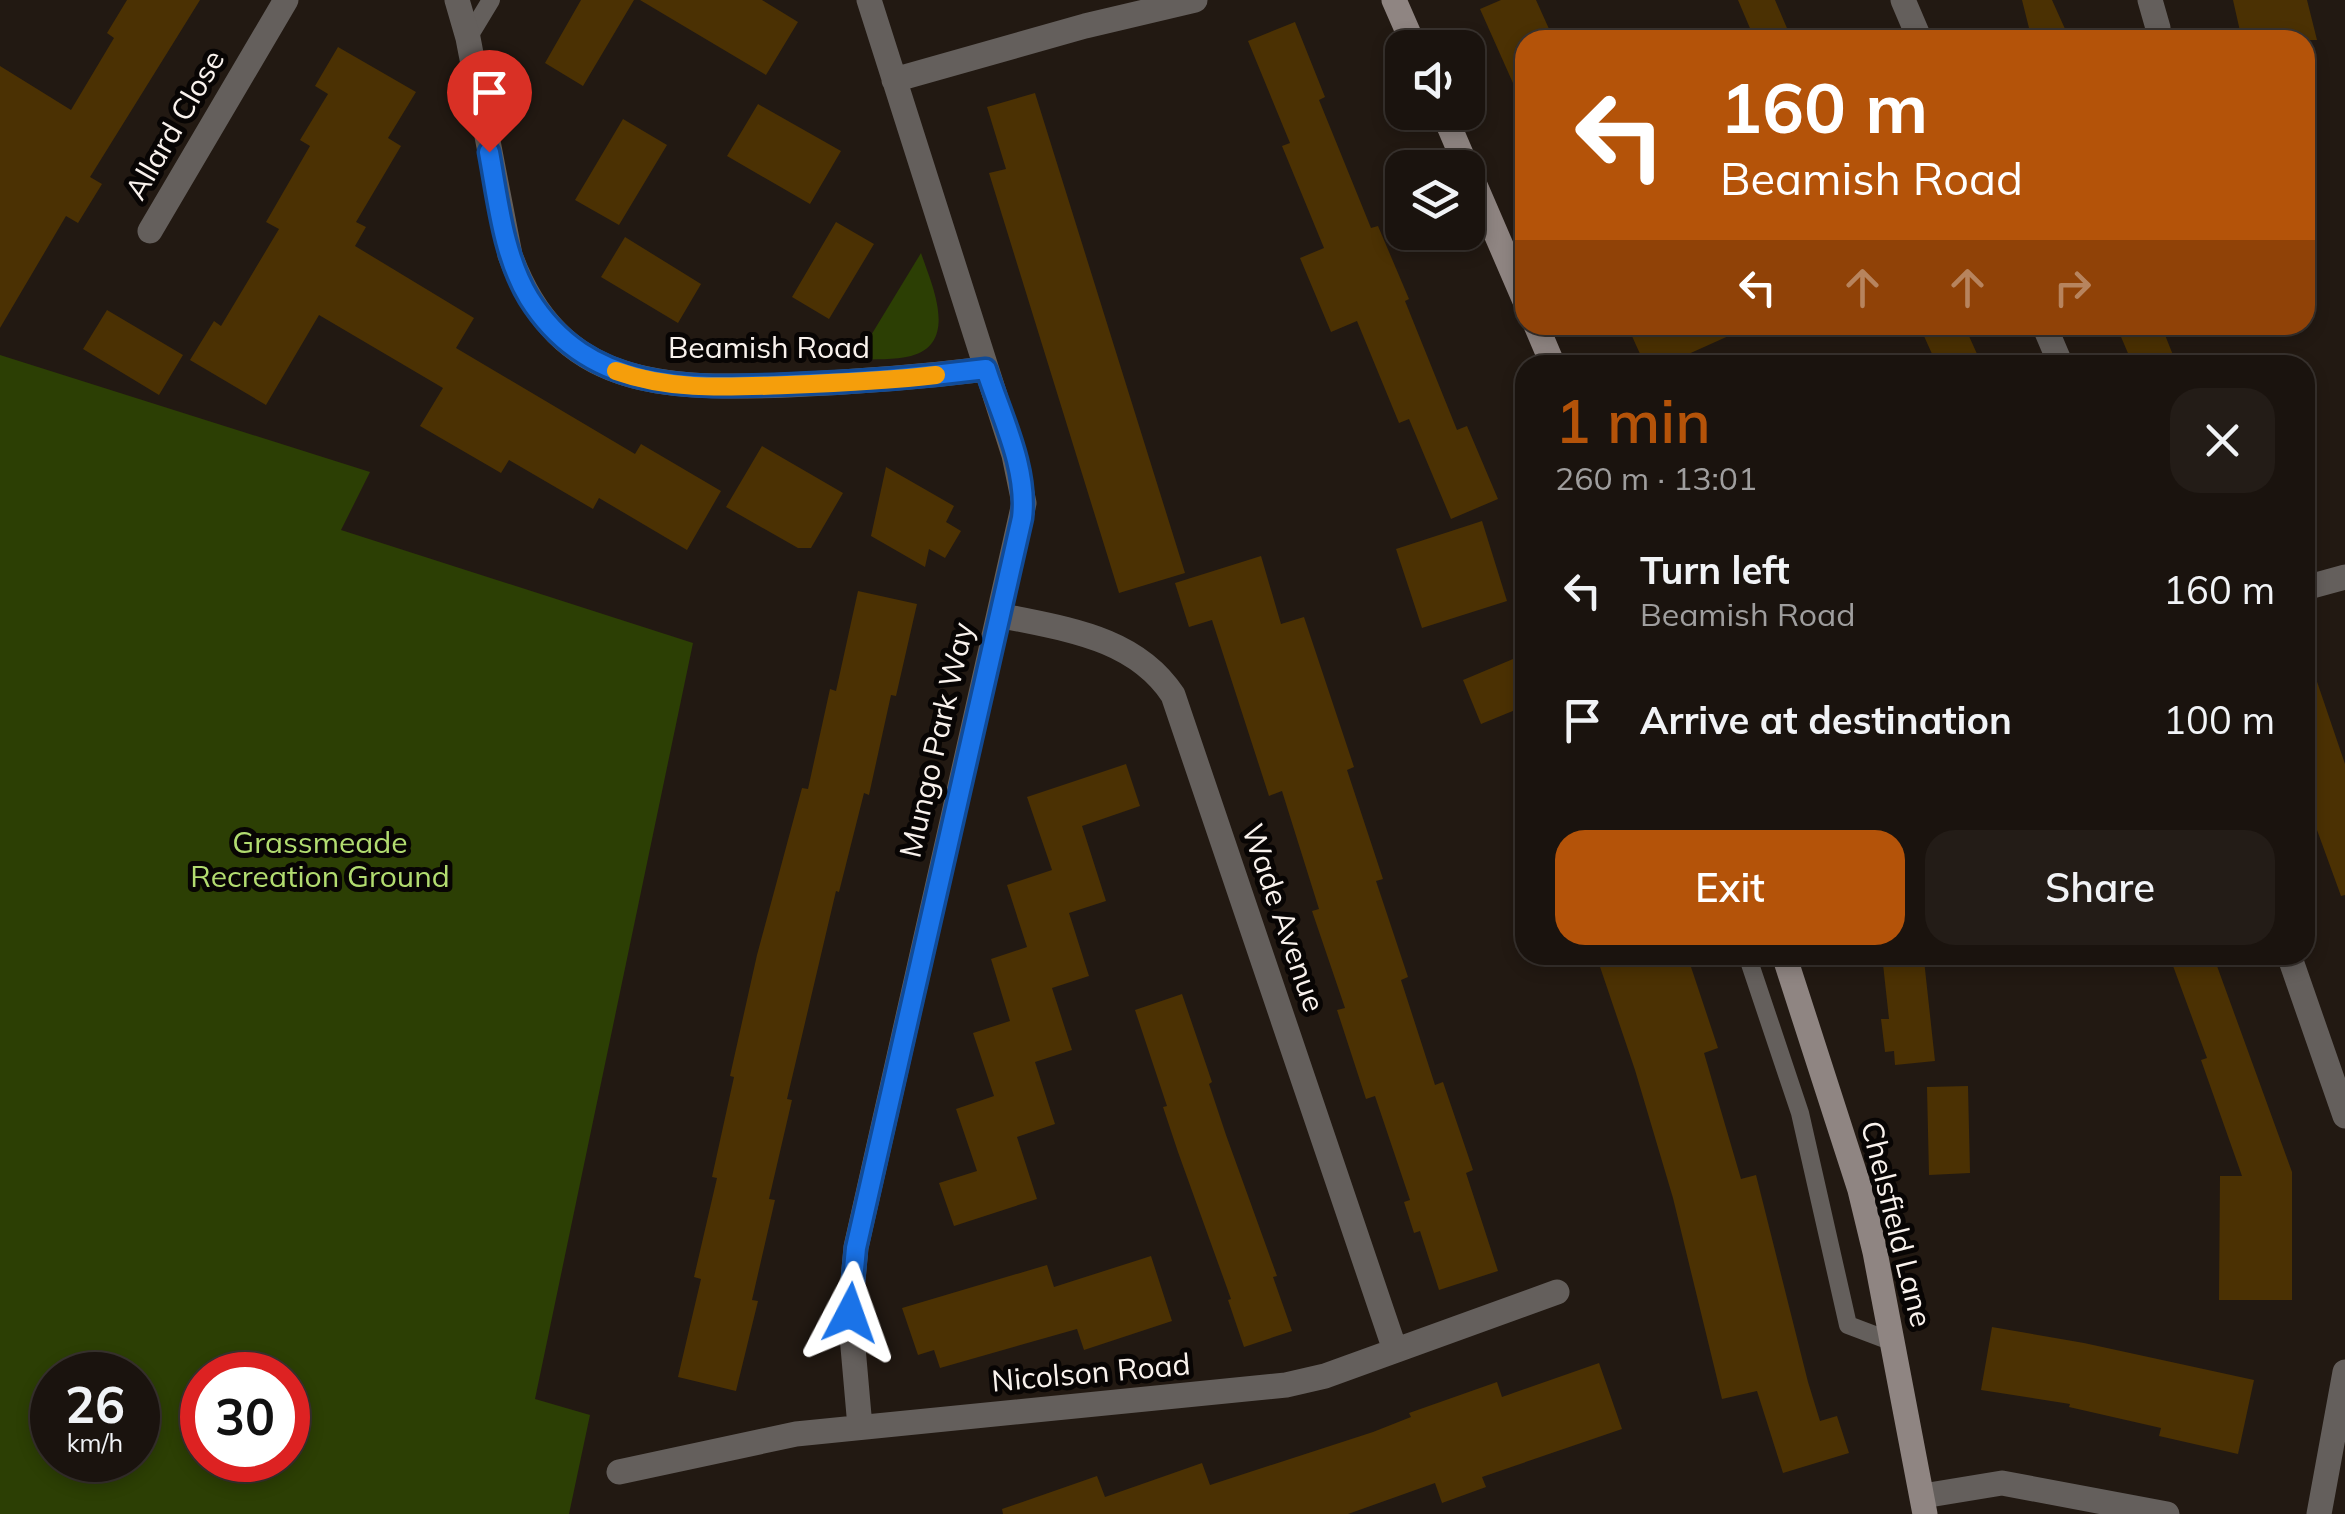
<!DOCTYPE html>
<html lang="en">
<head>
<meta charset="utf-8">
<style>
  body { margin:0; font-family:Mulish,sans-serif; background:#231c17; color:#f1f3f6; height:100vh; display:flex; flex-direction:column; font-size:38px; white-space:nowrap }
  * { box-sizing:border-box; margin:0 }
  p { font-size:32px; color:#9f9e9e }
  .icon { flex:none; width:55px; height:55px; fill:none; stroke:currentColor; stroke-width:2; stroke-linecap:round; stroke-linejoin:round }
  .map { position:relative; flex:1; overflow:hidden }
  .sheet { position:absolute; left:1515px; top:355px; width:800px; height:610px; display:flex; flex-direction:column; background:#1a130e; border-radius:30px; box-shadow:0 5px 15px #0003,0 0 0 2px #38322e }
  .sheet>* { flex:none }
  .guide { position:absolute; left:1515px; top:30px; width:800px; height:305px; border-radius:30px; box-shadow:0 5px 15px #0003,0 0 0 2px #38322e; background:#b45309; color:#fff; overflow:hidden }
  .buttons { position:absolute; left:1385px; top:30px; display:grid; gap:20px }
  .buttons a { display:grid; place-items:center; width:100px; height:100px; border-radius:20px; background:#1a130e; box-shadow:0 5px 15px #0003,0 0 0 2px #38322e; font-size:50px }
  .speed { position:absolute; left:30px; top:1352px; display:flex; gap:20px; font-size:50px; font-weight:700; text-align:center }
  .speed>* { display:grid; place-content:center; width:130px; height:130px; border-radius:50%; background:#1a130e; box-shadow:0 5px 15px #0003,0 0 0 2px #38322e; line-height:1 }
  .speed small { font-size:25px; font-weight:400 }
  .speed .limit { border:15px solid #d22; background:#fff; color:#111 }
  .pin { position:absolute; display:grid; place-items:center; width:85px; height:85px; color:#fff; margin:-102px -42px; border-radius:50% 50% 50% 0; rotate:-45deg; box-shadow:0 0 10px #0007 }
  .pin .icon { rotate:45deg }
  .me { position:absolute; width:110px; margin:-55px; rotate:4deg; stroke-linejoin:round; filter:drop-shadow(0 0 8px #0008) }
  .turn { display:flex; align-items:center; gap:35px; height:210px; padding:0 40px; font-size:45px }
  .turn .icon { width:130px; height:130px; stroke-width:2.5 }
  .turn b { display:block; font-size:70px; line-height:85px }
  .lanes { display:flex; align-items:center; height:95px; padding:0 40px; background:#0003; justify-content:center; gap:50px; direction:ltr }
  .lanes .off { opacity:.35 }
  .round { display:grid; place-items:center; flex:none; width:105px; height:105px; border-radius:30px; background:#231c17 }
  .overview { display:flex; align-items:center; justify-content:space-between; height:170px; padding:0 40px }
  h1 { font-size:60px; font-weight:600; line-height:75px; color:#b45309 }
  .primary-button { display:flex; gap:20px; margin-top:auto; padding:20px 40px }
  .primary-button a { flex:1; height:115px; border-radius:30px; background:#b45309; color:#fff; font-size:40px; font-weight:600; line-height:115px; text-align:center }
  .primary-button a+a { background:#231c17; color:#f1f3f6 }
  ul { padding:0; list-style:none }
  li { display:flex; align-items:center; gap:30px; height:130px; padding:0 40px }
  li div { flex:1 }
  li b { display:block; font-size:38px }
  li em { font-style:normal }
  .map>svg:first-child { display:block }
  .green { fill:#2c3f04; fill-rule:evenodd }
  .building { fill:#4b3103 }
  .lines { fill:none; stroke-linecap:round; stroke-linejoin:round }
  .lane { stroke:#645f5c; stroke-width:18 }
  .street { stroke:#645f5c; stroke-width:25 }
  .secondary { stroke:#8f8582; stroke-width:25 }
  .route-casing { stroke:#114b97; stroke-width:25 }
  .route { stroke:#1a73e8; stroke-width:18 }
  .slow { stroke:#f59e0b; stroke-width:18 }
  .labels { text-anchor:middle; stroke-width:10; stroke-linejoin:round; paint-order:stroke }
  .street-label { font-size:30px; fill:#f9f2ed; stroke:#080504 }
  .park-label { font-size:30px; fill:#b2dc70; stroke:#080504 }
</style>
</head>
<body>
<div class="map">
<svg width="2345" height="1514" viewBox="0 0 2345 1514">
  <rect width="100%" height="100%" fill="#221912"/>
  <path class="green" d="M921,253c10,30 39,90 -10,103 -16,4 -37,3 -55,4z
    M0,355l370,117 -29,58 352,113 -158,756 55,16 -21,99h-569zM52,1375h86v85h-86zM202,1375h86v85h-86z"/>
  <path class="building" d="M127,0h73l-110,177 12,7 -24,39 -12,-7 -66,112v-262l71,44 43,-72 -7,-5z
    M581,0h53l-51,86 -38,-23z
    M640,0h122l36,22 -32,53z
    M1501,0h35l18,40h-29v70l-45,-101z
    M1738,0h37l17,40h-37z
    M2022,0h30l18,40h-38z
    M2233,0h74l10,40h-75z
    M1295,22l30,75 -6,3 52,128 7,-2 31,73 -4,2 52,129 10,-4 31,73 -47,20 -42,-100 -10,4 -42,-102 -26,11 -31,-74 24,-10 -42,-102 8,-3 -42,-102z
    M338,47l78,45 -28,46 13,8 -45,76 10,5 -11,19 119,72 -18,30 179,106 6,-10 80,47 -34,59 -88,-52 -6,11 -84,-49 -8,13 -81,-47 23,-38 -124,-73 -53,90 -76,-45 24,-39 7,5 58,-97 -13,-7 44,-76 -10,-6 28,-46 -13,-8z
    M1035,93l150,480 -66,20 -130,-420 17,-4 -19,-62z
    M758,104l83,47 -31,53 -83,-48z
    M623,119l44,26 -48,80 -44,-25z
    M836,222l38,22 -45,75 -37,-22z
    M625,237l76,47 -23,39 -77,-46z
    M107,310l76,45 -24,40 -76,-46z
    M1627,325h126l-89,40h-19z
    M1919,325h45l18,40h-45z
    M2116,325h45l16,40h-44z
    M762,446l81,47 -32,55h-13l-72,-41z
    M886,467l68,39 -8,16 15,9 -16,27 -16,-9 -4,18 -54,-31z
    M1482,521l25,80 -85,27 -26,-79z
    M1261,556l20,68 23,-7 50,150 -7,3 36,109 -7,2 32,96 -7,3 34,105 8,-3 30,88 -7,3 32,98 -59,19 -19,-59 -6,2 -10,-31 6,-2 -35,-104 -9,3 -29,-89 8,-2 -33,-97 7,-2 -37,-118 -13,5 -57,-176 -23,7 -14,-44z
    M858,591l59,13 -21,92 -5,-1 -22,100 -5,-2 -25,99 -3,-1 -36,153 -13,55 5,1 -23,99 6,1 -23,100 6,1 -22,90 -58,-14 23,-98 -7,-2 23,-99 -5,-1 22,-100 -4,-1 27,-121 45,-167 6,1 22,-100 6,2z
    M1525,654v52l-44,18 -18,-44z
    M2311,664l34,100v131l-4,1 -36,-99v-132z
    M1126,764l14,42 -58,20 24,75 -37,12 20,63 -37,12 20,62 -37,12 20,62 -38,13 20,62 -83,27 -15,-43 38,-12 -21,-62 38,-13 -21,-63 37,-12 -19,-62 36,-12 -20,-62 45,-15 -25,-73z
    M1596,955h91l31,93 -14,5 37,126 15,-4 52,207 12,39 17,-5 12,37 -66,20 -26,-82 -35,8 -49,-201 -38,-128z
    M2169,955h44l79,217v128h-73l1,-124h22l-41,-116 6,-2z
    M1924,960l11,101 -40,4 -1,-14 -9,1 -4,-33h8l-6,-55z
    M1182,994l30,88 -3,2 17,51 51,141 -4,1 19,54 -48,16 -16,-47 3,-1 -53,-147 -15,-45 4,-1 -32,-96z
    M1968,1086l2,87 -41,2 -2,-88z
    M1151,1256l21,65 -88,29 -7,-21 -137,39 -6,-18 -16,5 -16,-47 145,-43 7,22z
    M1992,1327l92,16 170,37 -16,74 -79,-18 2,-8 -92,-21 1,-3 -89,-14z
    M1599,1363l23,66 -140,48 4,10 -44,16 -7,-20 -87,31h-345l-1,-5 95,-33 8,21 97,-34 8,22 163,-53 38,-15 -2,-4 88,-31 5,15z"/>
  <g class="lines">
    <path class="lane" d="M468,38l23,-38
      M1747,955l53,158 48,212 45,17"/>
    <path class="street" d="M457,0l11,38 42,217c49,135 155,134 278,130 67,-3 132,-8 198,-16
      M1903,0l17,40
      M2150,0l8,28
      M894,80l191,-54 110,-26
      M150,231l136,-231
      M2044,325l17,40
      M2305,588l40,-11
      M999,615c64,14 135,21 174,80l222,655
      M2289,955l56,161
      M860,1427l-10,-114 6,-66 168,-744 -10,-48 -145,-455
      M619,1472l177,-38 490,-49 39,-9 232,-84
      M1923,1496l79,-13 165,31
      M2319,1514l26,-142"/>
    <path class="secondary" d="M1394,0l21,48
      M1443,112l24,56
      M1468,169l57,132
      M1536,325l17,40
      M1784,955l76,235 15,62 50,262"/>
  </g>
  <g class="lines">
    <defs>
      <path id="route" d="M489,152c9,48 14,103 40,146 61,98 166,90 267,86 64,-2 127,-7 190,-15 15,47 42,99 36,149l-166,730 -6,65"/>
    </defs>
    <use href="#route" class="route-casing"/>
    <use href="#route" class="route"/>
    <path class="slow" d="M616,371c56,20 112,16 171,14 50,-2 99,-4 149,-10"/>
  </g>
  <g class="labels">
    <g class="street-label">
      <text transform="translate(175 125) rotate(-60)" y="10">Allard Close</text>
      <text x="769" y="358">Beamish Road</text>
      <text transform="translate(937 740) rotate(-77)" y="10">Mungo Park Way</text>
      <text transform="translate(1283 918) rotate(71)" y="10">Wade Avenue</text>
      <text transform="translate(1896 1224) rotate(76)" y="10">Chelsfield Lane</text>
      <text transform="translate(1091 1373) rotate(-5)" y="10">Nicolson Road</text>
    </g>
    <g class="park-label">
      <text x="320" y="853">Grassmeade<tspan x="320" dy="34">Recreation Ground</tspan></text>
    </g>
  </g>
</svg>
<div class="buttons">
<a><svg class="icon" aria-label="sound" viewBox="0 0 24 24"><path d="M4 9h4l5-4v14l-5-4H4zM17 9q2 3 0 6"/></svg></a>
<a><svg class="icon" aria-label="layers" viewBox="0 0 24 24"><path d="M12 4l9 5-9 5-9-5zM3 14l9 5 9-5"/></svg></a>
</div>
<div class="speed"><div>26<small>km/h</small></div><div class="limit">30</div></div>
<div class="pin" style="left:489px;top:152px;background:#d93025"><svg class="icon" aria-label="arrive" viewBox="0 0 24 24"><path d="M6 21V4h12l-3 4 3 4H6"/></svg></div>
<svg class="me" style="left:850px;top:1313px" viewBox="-20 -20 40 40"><path d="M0-17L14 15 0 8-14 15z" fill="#1a73e8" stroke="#fff" stroke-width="4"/></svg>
<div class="guide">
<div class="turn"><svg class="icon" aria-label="left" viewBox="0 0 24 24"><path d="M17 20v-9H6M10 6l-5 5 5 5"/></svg><div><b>160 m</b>Beamish Road</div></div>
<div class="lanes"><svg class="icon" aria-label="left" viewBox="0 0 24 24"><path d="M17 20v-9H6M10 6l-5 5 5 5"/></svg><svg class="icon off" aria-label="ahead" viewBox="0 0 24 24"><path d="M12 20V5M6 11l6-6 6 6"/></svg><svg class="icon off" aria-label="ahead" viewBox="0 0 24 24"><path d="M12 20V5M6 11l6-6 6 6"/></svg><svg class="icon off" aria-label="right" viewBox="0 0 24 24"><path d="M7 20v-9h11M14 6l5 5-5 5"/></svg></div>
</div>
<section class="sheet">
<div class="overview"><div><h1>1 min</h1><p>260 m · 13:01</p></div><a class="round"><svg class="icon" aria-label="close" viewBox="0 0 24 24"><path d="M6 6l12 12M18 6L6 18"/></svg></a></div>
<ul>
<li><svg class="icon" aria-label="left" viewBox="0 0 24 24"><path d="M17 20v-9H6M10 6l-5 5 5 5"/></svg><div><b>Turn left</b><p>Beamish Road</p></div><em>160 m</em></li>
<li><svg class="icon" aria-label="arrive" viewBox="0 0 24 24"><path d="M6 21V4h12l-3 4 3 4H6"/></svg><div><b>Arrive at destination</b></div><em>100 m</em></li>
</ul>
<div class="primary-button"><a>Exit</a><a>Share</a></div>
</section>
</div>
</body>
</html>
